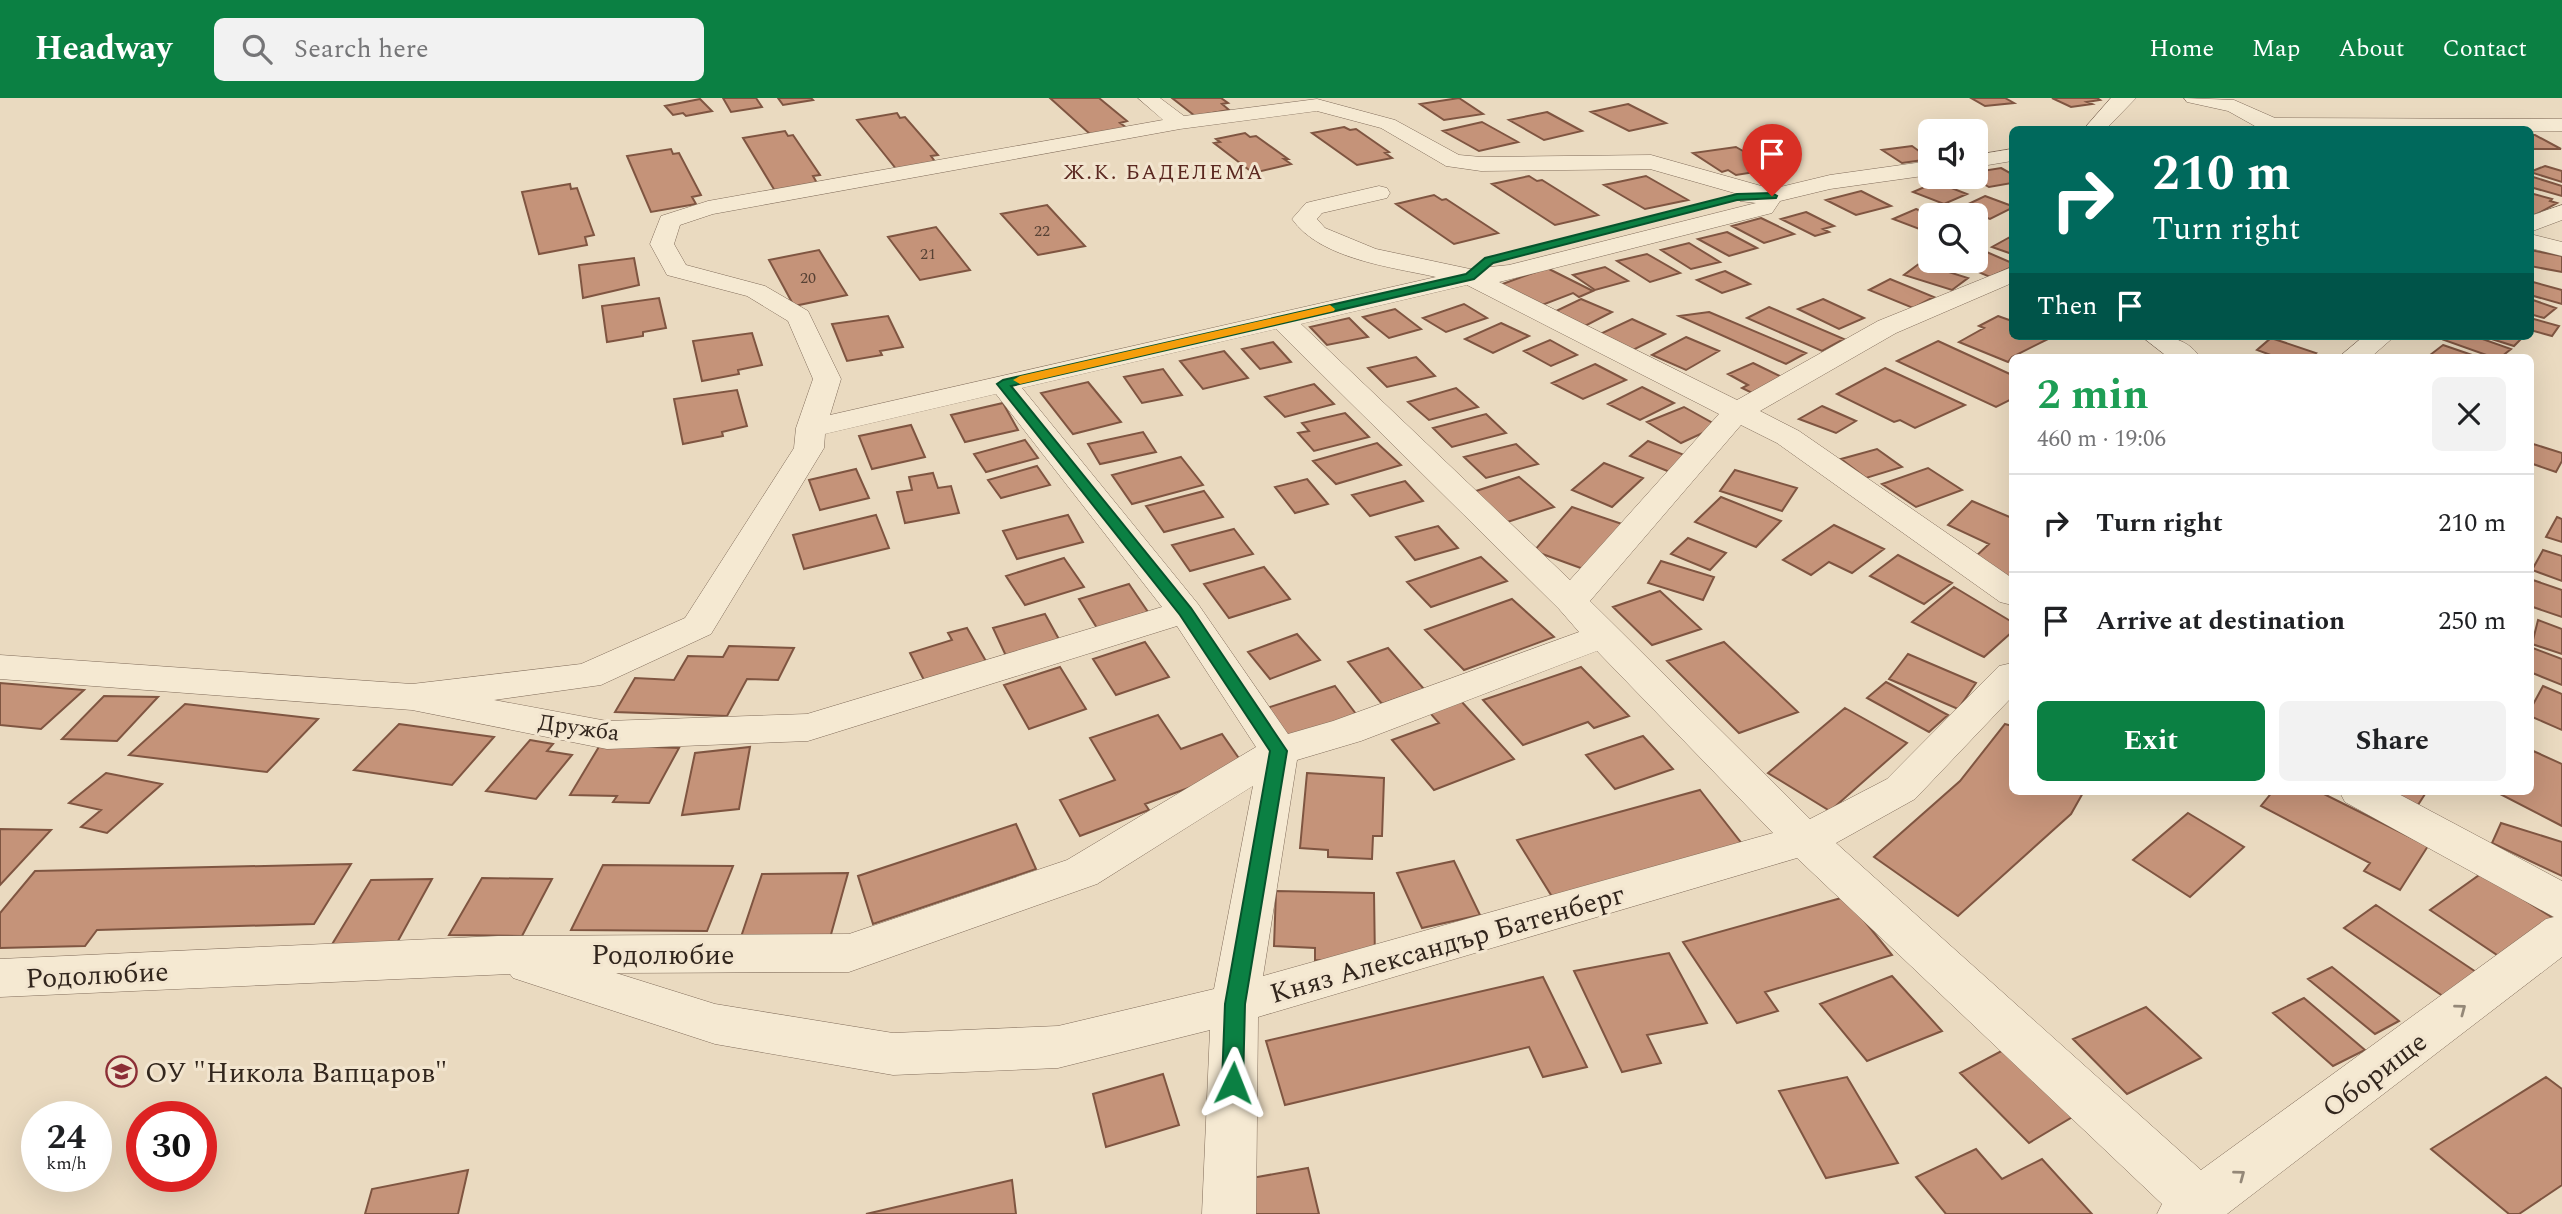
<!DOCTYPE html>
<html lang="en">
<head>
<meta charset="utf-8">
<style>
  body { margin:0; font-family:Spectral,serif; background:#f2f2f2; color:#202124; height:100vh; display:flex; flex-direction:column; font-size:26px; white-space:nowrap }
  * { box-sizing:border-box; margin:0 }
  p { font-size:23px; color:#757577 }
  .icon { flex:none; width:38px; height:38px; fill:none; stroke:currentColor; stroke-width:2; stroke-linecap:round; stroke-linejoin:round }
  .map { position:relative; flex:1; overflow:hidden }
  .panel { position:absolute; left:2009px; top:256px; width:525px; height:441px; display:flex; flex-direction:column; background:#fff; border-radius:10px; box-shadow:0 7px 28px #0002 }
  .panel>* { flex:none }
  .banner { position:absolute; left:2009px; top:28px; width:525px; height:214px; border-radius:10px; box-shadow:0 7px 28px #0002; background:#00695c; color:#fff; overflow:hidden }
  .tools { position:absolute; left:1918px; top:21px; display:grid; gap:14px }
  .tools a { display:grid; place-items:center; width:70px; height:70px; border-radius:10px; background:#fff; box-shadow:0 7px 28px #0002; font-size:35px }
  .speed { position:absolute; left:21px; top:1003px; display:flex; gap:14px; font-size:35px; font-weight:700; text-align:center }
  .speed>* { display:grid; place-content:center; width:91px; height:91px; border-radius:50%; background:#fff; box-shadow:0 7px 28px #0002; line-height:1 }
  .speed small { font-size:18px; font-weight:400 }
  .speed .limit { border:10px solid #d22; background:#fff; color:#111 }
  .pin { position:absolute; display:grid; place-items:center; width:60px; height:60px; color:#fff; margin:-72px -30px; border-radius:50% 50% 50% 0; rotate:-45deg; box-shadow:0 0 7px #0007 }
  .pin .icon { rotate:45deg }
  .me { position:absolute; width:77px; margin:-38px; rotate:2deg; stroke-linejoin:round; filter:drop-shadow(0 0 5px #0008) }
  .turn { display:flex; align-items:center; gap:24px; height:147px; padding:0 28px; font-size:32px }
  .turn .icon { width:91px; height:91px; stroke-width:2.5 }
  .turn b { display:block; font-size:49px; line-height:60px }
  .then { display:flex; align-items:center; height:66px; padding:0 28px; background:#0003; gap:14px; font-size:26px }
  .round { display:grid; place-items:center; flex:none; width:74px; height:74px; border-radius:10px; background:#f2f2f2 }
  .overview { display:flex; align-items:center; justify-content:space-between; height:119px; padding:0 28px }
  h1 { font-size:42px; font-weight:700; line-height:52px; color:#1e9e55 }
  .button { display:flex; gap:14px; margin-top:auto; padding:14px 28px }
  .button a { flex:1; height:80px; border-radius:10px; background:#0b8043; color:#fff; font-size:28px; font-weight:700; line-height:80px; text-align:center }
  .button a+a { background:#f2f2f2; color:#202124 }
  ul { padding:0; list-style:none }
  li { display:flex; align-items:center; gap:21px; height:98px; padding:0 28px; border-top:2px solid #e0e0e0 }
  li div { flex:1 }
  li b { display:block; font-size:26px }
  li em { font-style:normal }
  header { display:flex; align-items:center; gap:42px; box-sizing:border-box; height:98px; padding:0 35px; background:#0b8043; color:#fff }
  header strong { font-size:33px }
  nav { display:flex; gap:38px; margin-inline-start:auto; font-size:24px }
  .search { width:490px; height:63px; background:#f2f2f2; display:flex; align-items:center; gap:18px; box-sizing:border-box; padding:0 24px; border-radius:10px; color:#757577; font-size:26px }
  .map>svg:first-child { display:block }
  .building { fill:#c59379; stroke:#7f5541; stroke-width:2 }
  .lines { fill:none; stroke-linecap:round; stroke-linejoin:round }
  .minor-casing { stroke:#816c5a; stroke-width:1 }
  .minor { fill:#f5e9d2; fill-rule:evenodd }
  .oneway { stroke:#948878 }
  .route { fill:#0b8043; stroke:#07532c; stroke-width:2 }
  .slow { fill:#f59e0b }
  .labels { text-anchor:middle; stroke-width:6; stroke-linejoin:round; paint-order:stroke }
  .far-number-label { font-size:16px; fill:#574134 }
  .far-neighbourhood-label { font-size:21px; letter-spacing:2px; fill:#5b2820; stroke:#f2e5cf }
  .street-label { font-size:23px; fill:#32261d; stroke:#f2e5cf }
  .near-street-label { font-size:28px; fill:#32261d; stroke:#f2e5cf }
  .near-poi-label { font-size:28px; fill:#32261d; stroke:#f2e5cf; text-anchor:start }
</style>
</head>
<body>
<header>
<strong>Headway</strong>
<div class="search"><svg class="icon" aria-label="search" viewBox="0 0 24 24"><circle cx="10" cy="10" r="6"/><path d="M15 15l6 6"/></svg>Search here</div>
<nav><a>Home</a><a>Map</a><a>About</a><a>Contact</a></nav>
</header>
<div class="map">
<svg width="2562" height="1116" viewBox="0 0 2562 1116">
  <rect width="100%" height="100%" fill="#eadac0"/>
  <path class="building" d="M723,0h33l6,9 -31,5z
    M778,0h33l2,2 -30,5z
    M1050,0h49l28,23 -7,2 7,5 -36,7z
    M1172,0h49l7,5 -6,1 7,6 -34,6z
    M1459,0l24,16 -39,6 -24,-16z
    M1971,0h34l9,5 -29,3z
    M2052,0h45l3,2 -13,2 5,2 -21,3z
    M700,1l12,12 -26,5 -3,-3 -10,2 -8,-9z
    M1628,6l38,19 -37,8 -38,-19z
    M1547,14l35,19 -38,9 -35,-20z
    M897,15l3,5 5,-1 33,38 -7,1 5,7 -39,7 -40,-50z
    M1482,24l36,20 -39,9 -36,-20z
    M1344,29l6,3 6,-1 33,23 -4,1 7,5 -35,7 -45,-32z
    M785,33l3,5 5,-1 27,40 -7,1 4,7 -42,8 -32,-53z
    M1245,35l5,4 6,-1 32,23h-4l7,5 -38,9 -39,-30 6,-1 -4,-3z
    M2530,37h5l26,14h-27l-4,-2z
    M1912,48l18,13 -28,4 -20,-13z
    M1736,49l38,22 -38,6 -8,-5 -6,2 -29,-19z
    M671,51l2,5 6,-1 22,42 -9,2 4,7 -45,8 -24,-56z
    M2545,68l17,5v11l-32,-10z
    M2001,70l11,6v9l-23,4 -18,-10h5v-5z
    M1529,78l8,5 5,-1 56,35 -43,10 -63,-41z
    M1646,78l42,24 -43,9 -41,-24z
    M2530,78l32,10v10l-32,-9z
    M1936,84l31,12 -23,10 -31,-12z
    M570,86l1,5 6,-1 17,47 -9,2 2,8 -48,9 -17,-62z
    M1861,93l30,15 -35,9 -30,-15z
    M2530,95l22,6 -2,2 7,2 -27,15z
    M1434,97l8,5 4,-1 52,34 -44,11 -58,-40z
    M1985,98l27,10v2l-22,11 -30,-11z
    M1047,107l38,41 -47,9 -37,-41z
    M1916,111l15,6 -1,12 -8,3 -29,-11z
    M1806,114l28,14 -11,3 6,3 -14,4 -34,-17z
    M1761,120l33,16 -30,9 -32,-17z
    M936,129l34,43 -50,10 -32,-43z
    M1727,134l30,16 -28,8 -31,-17z
    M2010,139l2,17 -20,-7z
    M1689,145l31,19 -29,7 -30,-19z
    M819,152l28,45 -53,11 -25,-46z
    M1982,152l30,13v4l-22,10 -37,-16h23v-9z
    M2530,152l32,6v16l-32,-6z
    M1647,156l33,19 -30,9 -33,-21z
    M634,160l5,27 -56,13 -4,-33z
    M1920,165l48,15 -16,12 -48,-15z
    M1605,169l23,14 -33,9 -22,-15z
    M1547,170l46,23 -14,6 -6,-4 -36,14 -40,-21z
    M1725,173l25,13 -28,9 -25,-13z
    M1890,181l44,18 -21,11 -44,-18z
    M2533,184l29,8v14l-32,-9z
    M659,200l7,30 -23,4v4l-36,6 -5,-36z
    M1581,201l31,13 -27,14 -31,-14z
    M1823,201l41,19 -25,11 -41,-20z
    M2530,201l26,9 -12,10 -14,-4z
    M1464,206l23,14 -41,14 -23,-14z
    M1769,209l75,32 -22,12 -75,-33z
    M1395,211l26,20 -32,9 -26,-21z
    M1709,214l97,41 -20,11 -107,-48z
    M888,218l15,31 -23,4 2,4 -35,6 -15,-37z
    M1998,218l14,5v15l40,1 -40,20 -4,5 -49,-20 25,-14 -5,-2z
    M1349,220l19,19 -41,8 -17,-18z
    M2530,220l29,8 -7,10 -22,-6z
    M1632,221l33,15 -34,17 -33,-16z
    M1501,225l28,13 -36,17 -28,-14z
    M752,235l10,32 -24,5 1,4 -37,7 -9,-40z
    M2449,238h25l37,13 -10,8h-9l-48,-17z
    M2482,238h42l-10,10z
    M1686,239l33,14 -33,19 -34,-15z
    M2271,240l45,15 -5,4h-35l-19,-7z
    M1550,242l27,15 -26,11 -27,-15z
    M1938,243l74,34v24l-16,8 -99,-46z
    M1273,244l18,20 -31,7 -18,-20z
    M2443,247l35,12 -48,-2z
    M1224,253l24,27 -45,11 -23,-28z
    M1416,259l19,19 -48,11 -19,-19z
    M1753,265l37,18 -32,15 -16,-8 6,-3 -20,-11z
    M1595,266l31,16 -43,19 -31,-16z
    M1885,270l80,37 -50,23 -15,-8 -6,2 -57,-28z
    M1163,271l19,26 -40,8 -18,-26z
    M1088,284l33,40 -48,12 -32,-41z
    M1314,286l20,20 -49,13 -20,-20z
    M1642,289l32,16 -34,17 -32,-16z
    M1456,290l22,19 -49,13 -21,-18z
    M737,292l10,36 -25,6 1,4 -40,8 -9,-45z
    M1003,305l15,27 -53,12 -14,-27z
    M1822,308l34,15 -20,12 -37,-14z
    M1684,309l34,19 -37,17 -34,-21z
    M1345,315l24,24 -55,14 -16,-18 11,-2 -7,-8z
    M1486,316l20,19 -54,14 -19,-19z
    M911,327l14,32 -53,12 -13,-33z
    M1143,334l13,20 -56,12 -12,-20z
    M1025,342l13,18 -52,14 -12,-18z
    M1648,343l39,15 -17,16 -40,-16z
    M1377,345l24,22 -65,19 -23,-23z
    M2530,345l32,10v8l-6,11 -26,-9z
    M1516,346l22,20 -52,14 -22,-21z
    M1877,351l25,18 -36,11 -25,-19z
    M1181,359l22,28 -71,19 -20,-29z
    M1604,365l39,15 -31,29 -40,-17z
    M1037,368l13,19 -49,13 -13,-18z
    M1928,370l34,22 -46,17 -34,-23z
    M856,371l13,29 -49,12 -11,-30z
    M1735,372l62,18 -15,23 -62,-20z
    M933,375l5,15 13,-2 8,27 -54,10 -8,-31 15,-2 -3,-13z
    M1519,379l35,30 -50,16 -34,-30z
    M1307,381l21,25 -33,9 -20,-26z
    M1405,383l18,20 -53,15 -18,-21z
    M1204,393l19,26 -59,15 -18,-26z
    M1721,399l60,24 -25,26 -61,-25z
    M1972,403l40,17v61l-39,-20 16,-15 -41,-19z
    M1572,409l53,18 -36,46 -55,-20z
    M876,417l13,33 -85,21 -11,-34z
    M1068,417l15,27 -66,17 -14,-28z
    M2557,419l5,2v23l-16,-5z
    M1834,427l50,24 -32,24 -23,-11 -18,13 -28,-15z
    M1438,428l20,22 -43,12 -19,-23z
    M1234,431l19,25 -63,17 -18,-26z
    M1688,440l38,15 -16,17 -39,-16z
    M2543,452l19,6v25l-30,-11z
    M1898,457l54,28 -28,21 -54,-28z
    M1481,459l26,24 -76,26 -24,-25z
    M1064,460l20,29 -59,18 -19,-29z
    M1661,463l53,16 -11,23 -55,-17z
    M1264,469l26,32 -61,19 -25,-34z
    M2530,481l32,11v27l-32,-11z
    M1129,486l19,28 -51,16 -18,-29z
    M1954,489l58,35v10l-28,25 -72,-35z
    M1660,493l41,38 -49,16 -39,-38z
    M1512,501l42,38 -90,33 -39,-40z
    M1045,516l16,29 -54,15 -14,-30z
    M2538,522l24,9v25l-30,-10z
    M967,530l20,35 -62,19 -15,-29 42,-13 -4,-7z
    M1297,536l23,26 -50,19 -22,-27z
    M1145,544l24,35 -53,18 -23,-36z
    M1724,544l74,70 -59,21 -72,-72z
    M729,548l65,2 -16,32 -31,-1 -20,37 -112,-4 20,-34 39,2 14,-24 35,1z
    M2530,549l32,12v26l-32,-13z
    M1388,550l36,41 -42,15 -34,-42z
    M1908,556l68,29 -18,26 -69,-30z
    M1060,569l26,42 -57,20 -25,-44z
    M1581,569l48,49 -35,12 -6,-6 -65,23 -40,-45z
    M1886,584l62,33 -19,17 -62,-34z
    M0,585l84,7 -43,39 -41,-4z
    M1335,588l24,32 -73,23 -22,-32z
    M2543,588l19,8v36l-32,-14v-6z
    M104,598l54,1 -41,44 -55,-2z
    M1461,603l53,58 -80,31 -42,-50 47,-17 -9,-10z
    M185,606l133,15 -51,53 -138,-17z
    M1845,610l62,35 -77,68 -62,-38z
    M1158,617l23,34 41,-15 23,33 -100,37 4,6 -69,26 -20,-36 55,-20 -25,-42z
    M399,626l95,13 -42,48 -98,-15z
    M2005,626l7,2v65h72l-13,23 -113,102 -84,-59 86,-76z
    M1643,638l30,33 -58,20 -29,-34z
    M530,642l23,4 -6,7 25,4 -36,44 -50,-8z
    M600,647l79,3 -30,55 -36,-1 4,-6 -47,-1z
    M750,649l-11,62 -57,6 13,-62z
    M2531,652l31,14v62l-62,-32 3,-3h27z
    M106,675l56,11 -55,49 -26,-6 20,-17 -32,-7z
    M1307,675l77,5 -2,58h-9l-1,23 -44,-2v-7l-28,-2z
    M1700,692l46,59 -190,54 -39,-63z
    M2273,693h45l110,55 -28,44 -36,-19 6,-8 -109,-57z
    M2380,693h47l-11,17z
    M2188,715l56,34 -54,50 -57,-37z
    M2501,725l61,19v34l-70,-33z
    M1016,726l20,45 -163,55 -15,-48z
    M0,731l51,1 -51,55z
    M1454,763l26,54 -58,13 -25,-55z
    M351,766l-37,60 -217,6 -12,16 -85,2v-35l35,-42z
    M603,767l130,1 -26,65 -136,-1z
    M848,775l-18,65 -90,2 22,-66z
    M2482,775l71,45 -53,39 -70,-47z
    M482,780l70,1 -30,57 -73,-1z
    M432,781l-39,71 -65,1 43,-71z
    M1276,793l98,2 1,69 -60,-2v-12l-41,-2z
    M1845,799l47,58 -127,37 13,19 -41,12 -54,-81z
    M2376,807l106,71 -32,25 -106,-73z
    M1669,855l38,70 -60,12 14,28 -39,9 -48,-101z
    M2332,869l67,54 -24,13 -67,-55z
    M1892,878l50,55 -75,30 -47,-57z
    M1543,879l44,90 -44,10 -14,-30 -244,58 -19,-64z
    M2304,900l61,52 -32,16 -60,-53z
    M2146,909l55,51 -74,36 -54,-55z
    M2009,949l70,66 -50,30 -69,-70z
    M1163,976l16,51 -73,22 -13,-53z
    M1847,979l51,86 -72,15 -47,-87z
    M2546,979l16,12v96l-43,29h-10l-78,-65z
    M1976,1051l26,30 40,-20 50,55h-146l-30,-37z
    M1308,1070l11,46h-66l-7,-35z
    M468,1072l-10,44h-93l7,-25z
    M1012,1082l4,34h-150z"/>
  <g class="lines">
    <defs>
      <path id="minor" d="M1138,0h22l24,18 133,-17 78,21 64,35 22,2 170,-2 121,34 58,-14 100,-14v14l-100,14 -50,12 -8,12 -273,69 238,118 141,-79 134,-54v16l-116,50 -136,78 39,20 213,147v27l-12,-3 -223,-159 -36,-18 -151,176 220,218 77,-40 112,-113 13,-3v34l-97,102 -79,44 365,327 345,-251 8,-2 -209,-115 -6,-11h54l169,90v76l-335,257h-70l5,-10 -365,-346 -539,159 -2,197h-54l8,-184 -152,38 -165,7 -178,-31 -202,-66 -3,-4 -510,23v-38l498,-23 351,-2 218,-74 189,-113 -79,-121 -369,115 -201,8 -195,-39 -412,-31v-24l412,29 169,-20 104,-46 109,-170 2,-20 17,-49 -25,-58 -41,-25 -80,-21 -17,-31 11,-28 47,-15 455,-81zM1317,13l64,17 65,38 35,5 169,-2 88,25 -1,2 3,5 16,2 -247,62 -39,4 -94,-20 -51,-21 -8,-9 5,-6 65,-15 3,-5 -3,-5 -8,-2 -65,15 -8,2 -14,16c28,40 99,48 144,58l-606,138 11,-36 -33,-68 -43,-25 -79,-21 -12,-21 6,-19 33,-11 467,-85zM1467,187l252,129 -149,166 -269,-256zM1276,231l283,280 20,23 -246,89 -45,13 -90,-130 -176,-216zM996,296l166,213 -355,107 -200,7 -113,-21 107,-15 110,-51 113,-186 1,-14zM1597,553l176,182 -510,143 34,-216 64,-19zM1253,688l-39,203 -156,37 -165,7 -178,-29 -99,-31 233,-1 248,-88z
        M2111,0h25l-31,32h-22z
        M2184,0l50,2 41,18 287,1v12l-300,-1 -34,-19 -41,-9z
        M2012,51v12l-36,6v-12z
        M2562,107v15l-32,12v-16z
        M2530,136l32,8v14l-32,-8z
        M2141,238c24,0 44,0 59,21h-32z
        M2364,238h31l-24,21h-32z"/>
    </defs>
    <use href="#minor" class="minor-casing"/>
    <use href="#minor" class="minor"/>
  </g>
  <defs><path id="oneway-chevron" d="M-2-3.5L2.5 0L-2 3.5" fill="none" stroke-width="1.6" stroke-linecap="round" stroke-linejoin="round" transform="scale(1.75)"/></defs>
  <g class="oneway">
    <use href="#oneway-chevron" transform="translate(2461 911) rotate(-37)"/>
    <use href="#oneway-chevron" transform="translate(2240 1077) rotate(-37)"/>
  </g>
  <path class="route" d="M1772,95l5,3 -1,2 -39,2 -244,63 -19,16 -463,107 180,222 96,143 -42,253 -2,79 -3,6 -7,3 -8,-3 -3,-6 3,-79 45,-253 -90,-136 -183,-231 6,-4 463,-106 19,-16 252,-64z"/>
  <path class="slow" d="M1330,207l5,4 -1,2 -314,73 -7,-4 7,-4z"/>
  <defs>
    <symbol id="school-ring" viewBox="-11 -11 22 22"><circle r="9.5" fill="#f2e5cf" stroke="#8c2e36" stroke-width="1.5"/><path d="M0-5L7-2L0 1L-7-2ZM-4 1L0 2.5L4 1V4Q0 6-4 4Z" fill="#8c2e36"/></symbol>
  </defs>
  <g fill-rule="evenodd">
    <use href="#school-ring" x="104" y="956" width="35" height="35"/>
  </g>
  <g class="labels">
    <g class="far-number-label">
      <text x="1042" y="138">22</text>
      <text x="928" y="161">21</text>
      <text x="808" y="185">20</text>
    </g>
    <g class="far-neighbourhood-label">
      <text x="1164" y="81">Ж.К. БАДЕЛЕМА</text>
    </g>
    <g class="street-label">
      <text transform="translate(579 629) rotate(8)" y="8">Дружба</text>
    </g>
    <g class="near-street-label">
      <text transform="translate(1447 845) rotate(-16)" y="10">Княз Александър Батенберг</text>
      <text x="663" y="866">Родолюбие</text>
      <text transform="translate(97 876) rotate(-3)" y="10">Родолюбие</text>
      <text transform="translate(2374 976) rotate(-37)" y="10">Оборище</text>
    </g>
    <g class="near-poi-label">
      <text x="145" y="984">ОУ "Никола Вапцаров"</text>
    </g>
  </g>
</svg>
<div class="tools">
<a><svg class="icon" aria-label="sound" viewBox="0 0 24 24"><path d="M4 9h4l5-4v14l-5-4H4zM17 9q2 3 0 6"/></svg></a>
<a><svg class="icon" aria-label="search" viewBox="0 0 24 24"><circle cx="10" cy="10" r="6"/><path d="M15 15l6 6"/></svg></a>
</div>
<div class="speed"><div>24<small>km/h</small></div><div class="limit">30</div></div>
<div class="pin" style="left:1772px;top:98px;background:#d93025"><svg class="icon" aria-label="arrive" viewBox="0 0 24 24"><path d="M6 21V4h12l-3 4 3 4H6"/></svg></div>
<svg class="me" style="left:1233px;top:985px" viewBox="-20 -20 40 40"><path d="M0-17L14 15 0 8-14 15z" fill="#0b8043" stroke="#fff" stroke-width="4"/></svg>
<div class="banner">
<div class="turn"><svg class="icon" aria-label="right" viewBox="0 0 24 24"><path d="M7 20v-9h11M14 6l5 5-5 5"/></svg><div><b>210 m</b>Turn right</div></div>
<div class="then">Then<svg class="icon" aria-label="arrive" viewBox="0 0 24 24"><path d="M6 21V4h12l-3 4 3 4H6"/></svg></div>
</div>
<section class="panel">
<div class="overview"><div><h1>2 min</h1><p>460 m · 19:06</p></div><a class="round"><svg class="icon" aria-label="close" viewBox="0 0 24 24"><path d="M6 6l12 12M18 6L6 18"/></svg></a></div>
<ul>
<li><svg class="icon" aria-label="right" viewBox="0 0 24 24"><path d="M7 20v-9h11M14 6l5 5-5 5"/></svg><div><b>Turn right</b></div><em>210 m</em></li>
<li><svg class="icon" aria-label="arrive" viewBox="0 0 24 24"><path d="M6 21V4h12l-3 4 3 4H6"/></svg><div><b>Arrive at destination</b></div><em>250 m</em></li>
</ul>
<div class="button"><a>Exit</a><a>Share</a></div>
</section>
</div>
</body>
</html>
